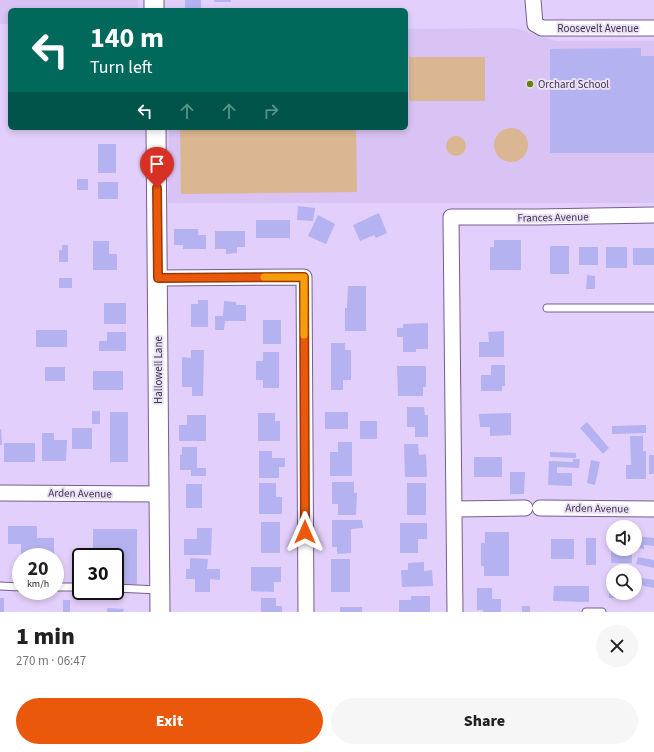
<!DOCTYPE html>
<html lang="en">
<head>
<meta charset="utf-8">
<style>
  body { margin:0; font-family:"Source Sans 3",sans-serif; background:#f6f6f6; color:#222; height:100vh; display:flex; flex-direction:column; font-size:15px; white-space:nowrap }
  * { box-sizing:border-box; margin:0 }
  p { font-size:13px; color:#767676 }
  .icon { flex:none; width:22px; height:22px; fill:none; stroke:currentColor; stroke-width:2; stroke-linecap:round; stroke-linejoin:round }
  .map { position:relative; height:612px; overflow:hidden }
  .drawer { display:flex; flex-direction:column; background:#fff; flex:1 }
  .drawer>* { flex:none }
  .banner { position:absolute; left:8px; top:8px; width:400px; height:122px; border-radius:6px; box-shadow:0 2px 6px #0003; background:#00695c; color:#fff; overflow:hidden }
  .buttons { position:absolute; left:606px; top:520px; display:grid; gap:8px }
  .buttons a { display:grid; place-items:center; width:36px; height:36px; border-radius:50%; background:#fff; box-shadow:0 2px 6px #0003; font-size:20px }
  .speed { position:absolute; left:12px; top:548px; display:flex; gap:8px; font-size:20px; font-weight:700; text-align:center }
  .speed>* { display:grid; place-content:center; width:52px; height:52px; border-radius:50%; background:#fff; box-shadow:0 2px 6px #0003; line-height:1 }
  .speed small { font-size:10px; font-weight:400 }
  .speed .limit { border:2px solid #111; border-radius:6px; background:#fff; color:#111 }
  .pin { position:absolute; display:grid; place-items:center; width:34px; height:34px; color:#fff; margin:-41px -17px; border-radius:50% 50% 50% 0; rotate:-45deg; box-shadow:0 0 4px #0007 }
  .pin .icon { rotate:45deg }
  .me { position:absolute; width:44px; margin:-22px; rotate:0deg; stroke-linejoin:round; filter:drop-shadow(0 0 3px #0008) }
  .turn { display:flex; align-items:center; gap:14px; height:84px; padding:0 16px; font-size:18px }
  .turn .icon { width:52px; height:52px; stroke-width:2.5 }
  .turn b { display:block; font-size:28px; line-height:34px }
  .lanes { display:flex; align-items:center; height:38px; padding:0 16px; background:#0003; justify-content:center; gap:20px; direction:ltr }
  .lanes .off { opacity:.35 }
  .round { display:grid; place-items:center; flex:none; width:42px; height:42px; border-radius:21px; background:#f6f6f6 }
  .summary { display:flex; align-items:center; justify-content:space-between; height:68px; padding:0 16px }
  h1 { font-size:24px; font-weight:800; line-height:30px }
  .action { display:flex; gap:8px; margin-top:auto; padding:8px 16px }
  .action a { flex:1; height:46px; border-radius:24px; background:#ea580c; color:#fff; font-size:16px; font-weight:800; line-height:46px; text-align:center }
  .action a+a { background:#f6f6f6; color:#222 }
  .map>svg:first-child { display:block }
  .built { fill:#d9c2f4 }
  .green { fill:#dbb692 }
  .building { fill:#b5b2f1 }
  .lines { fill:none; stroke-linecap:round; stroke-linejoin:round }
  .service-casing { stroke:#755e8f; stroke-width:9 }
  .minor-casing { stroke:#755e8f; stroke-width:17 }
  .tertiary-casing { stroke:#755e8f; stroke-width:21 }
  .service { stroke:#fff; stroke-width:7 }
  .minor { stroke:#fff; stroke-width:15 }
  .tertiary { stroke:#fff; stroke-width:19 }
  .route-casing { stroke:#983908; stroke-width:10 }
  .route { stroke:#ea580c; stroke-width:7 }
  .slow { stroke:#f59e0b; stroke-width:7 }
  .poi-dot { fill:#618400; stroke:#ebe1f7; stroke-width:1.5 }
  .labels { text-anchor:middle; stroke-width:4; stroke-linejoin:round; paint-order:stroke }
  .street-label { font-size:11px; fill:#3d3349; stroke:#ebe1f7 }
  .poi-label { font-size:11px; fill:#3d3349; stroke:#ebe1f7; text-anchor:start }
</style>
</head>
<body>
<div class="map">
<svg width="654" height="612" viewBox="0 0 654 612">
  <rect width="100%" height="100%" fill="#e3cffb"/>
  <path class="built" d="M0,0h138v10h-128v14h-10z
    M515,28l41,13h98v162h-486l1,-75h237v-99z"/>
  <path class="green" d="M409,57h76v44h-76z
    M494 145a17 17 0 1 1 34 0a17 17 0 1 1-34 0Z
    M180,128h176l1,64 -176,2z
    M446 146a10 10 0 1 1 20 0a10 10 0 1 1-20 0Z"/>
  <path class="building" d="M185,0h16v10h-16z
    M214,0h17v2h-17z
    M641,48v8h13v97h-104v-104z
    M98,144h18v29h-18z
    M77,179h11v11h-11z
    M98,182h20v17h-20z
    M298,206l17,2 -2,13 -16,-1z
    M379,213l8,20 -11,5 -2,-3 -14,6 -7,-16z
    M318,215l17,9 -9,20 -18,-8z
    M256,220h34v18h-34z
    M174,229h24v6h8v14h-23v-4h-9z
    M215,231h30v16h-8v6l-11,1v-5h-11z
    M494,240h27v30h-31v-23h4z
    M93,241h16v13h8v16h-24z
    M62,245h6v17h-9v-12h3z
    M550,246h19v28h-19z
    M579,247h19v18h-19z
    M606,247h21v21h-21z
    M633,248h21v17h-21z
    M587,275l8,1v13h-9z
    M59,278h13v10h-13z
    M348,286h18v45h-21v-23h2z
    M198,300h10v27h-17v-23h7z
    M224,301l12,1v3h10v16h-21l-1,9h-9v-14h8z
    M104,303h22v21h-22z
    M263,320h18v24h-18z
    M428,323v26h-12v3h-13v-15h-6v-9h6v-4z
    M36,330h31v17h-31z
    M504,331v26h-25v-15h10l-1,-10z
    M107,332h19v19h-27v-10h8z
    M331,343h14v7h6v30h-8v10h-12z
    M191,350h13l-1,46h-11v-9h-10v-30l9,1z
    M263,352h16v36h-16v-8h-7v-19h7z
    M491,365h14v21h-3v5h-21v-16h10z
    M397,366h29v21h-3v9h-25z
    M45,367h20v14h-20z
    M93,371h30v19h-30z
    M407,407h17l1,8h3v22h-13v-10h-8z
    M92,411h8v13h-8z
    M110,412h18v50h-18z
    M325,412h23v17h-23z
    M258,413h17v8h5v20h-22z
    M511,413v22l-21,1v-9h-10l-1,-13z
    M187,415h19v26h-27v-16h8z
    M360,421h17v18h-17z
    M587,422l22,26 -6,6 -23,-26z
    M646,425v8l-34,1v-8z
    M72,428h20v21h-20z
    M0,429h1l1,16h-2z
    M42,433h12v7h13l-1,21h-24z
    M630,436h13v15h3v28h-20v-14h5z
    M338,442h14v34h-22v-24h8z
    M4,443h31v19h-31z
    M404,444h14l1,11 7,-1 1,23h-22z
    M182,447h15v21h9v8h-15v-6h-11v-15h2z
    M259,451h13v7h13v9h-6v11h-20z
    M550,452l26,1v5l-26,-1z
    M649,455h5v19h-5z
    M474,457h28v20h-28z
    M573,459h7l-1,9 -22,-1v6h15v13l-24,-1 1,-24 24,1z
    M591,460l9,2 -5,23 -8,-2z
    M510,472h15l-1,22h-14z
    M332,482h22v11h3l-1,22h-18v-11h-6z
    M259,483h17v14h6v17h-23z
    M407,483h19v32h-19z
    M186,484h16v24h-16z
    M332,520h30l1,8 -12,1v24l-14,1v-7h-5z
    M261,522h19v31h-19z
    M400,523h27v16h-9v14h-18z
    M8,526h29v12h17v19h-33v-13h-13z
    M197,528h15l-1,27h-27v-16h13z
    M93,529h44v55h-22v-27h-22z
    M485,532h24v44h-25v-10h-3v-23h4z
    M636,536l18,2v8l-10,-1v4l-9,-1z
    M586,538h10v27h-10z
    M551,539h23v20h-23z
    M611,539h2v10h9v4h10v10h-21z
    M638,557l16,3v8l-18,-4z
    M190,558l18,1 -1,10h13v11l-10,-1v13h-15v-13h-9v-10h4z
    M331,559h19v33h-19z
    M424,562v9l8,-1 1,16 -31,1 -1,-17h7v-7z
    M251,567h30v15h-7v10l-23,-1z
    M609,576h4v17h8l-1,5h-11z
    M636,577l18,3v8l-19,-4z
    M554,586h35v16l-36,-1z
    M477,588h15v11h9v13h-18v-2h-6z
    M411,596h19v16h-31v-12h12z
    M0,598h4v14h-4z
    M261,598h15v8h6v6h-21z
    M63,600h7v12h-7z
    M522,606h8v6h-8z
    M340,607h22v5h-22z
    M107,608l17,1 -1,3h-16z"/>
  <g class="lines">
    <defs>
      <path id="service" d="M547,308h107
        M0,586l21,1
        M55,587h26
        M115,588l44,2
        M586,612h16"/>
      <path id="minor" d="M533,0l2,24 7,4h112
        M158,278l146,-1 2,335
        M0,493l159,1
        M540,508l114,1
        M455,509l70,-1
        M455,612l-4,-395h87l116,-2"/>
      <path id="tertiary" d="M154,0v10
        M156,128l4,484"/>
    </defs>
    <use href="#service" class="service-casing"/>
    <use href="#minor" class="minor-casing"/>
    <use href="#tertiary" class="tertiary-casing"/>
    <use href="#service" class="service"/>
    <use href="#minor" class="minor"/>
    <use href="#tertiary" class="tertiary"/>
  </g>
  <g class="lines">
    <defs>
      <path id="route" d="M157,188l1,90 146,-1 1,255"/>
    </defs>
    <use href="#route" class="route-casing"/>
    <use href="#route" class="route"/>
    <path class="slow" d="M264,277h40v58"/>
  </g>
  <circle class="poi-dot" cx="530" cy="84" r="4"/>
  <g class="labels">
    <g class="street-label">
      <text x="598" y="32">Roosevelt Avenue</text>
      <text transform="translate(553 217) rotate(-1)" y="4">Frances Avenue</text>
      <text transform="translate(158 370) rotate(-90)" y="4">Hallowell Lane</text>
      <text transform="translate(80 493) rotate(1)" y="4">Arden Avenue</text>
      <text transform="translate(597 508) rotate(1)" y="4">Arden Avenue</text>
    </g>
    <g class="poi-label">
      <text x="538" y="88">Orchard School</text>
    </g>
  </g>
</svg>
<div class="buttons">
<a><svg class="icon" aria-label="sound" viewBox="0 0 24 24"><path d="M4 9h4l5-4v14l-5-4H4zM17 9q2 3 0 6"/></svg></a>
<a><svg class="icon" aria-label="search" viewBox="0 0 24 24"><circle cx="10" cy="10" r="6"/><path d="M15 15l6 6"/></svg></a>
</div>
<div class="speed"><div>20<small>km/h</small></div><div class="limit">30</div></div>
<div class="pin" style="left:157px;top:188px;background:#d93025"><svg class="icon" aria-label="arrive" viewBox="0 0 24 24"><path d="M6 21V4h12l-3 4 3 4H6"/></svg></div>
<svg class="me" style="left:305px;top:532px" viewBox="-20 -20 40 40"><path d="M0-17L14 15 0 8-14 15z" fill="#ea580c" stroke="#fff" stroke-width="4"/></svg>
<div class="banner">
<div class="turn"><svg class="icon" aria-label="left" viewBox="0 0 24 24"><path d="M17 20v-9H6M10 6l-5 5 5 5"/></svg><div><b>140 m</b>Turn left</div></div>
<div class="lanes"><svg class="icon" aria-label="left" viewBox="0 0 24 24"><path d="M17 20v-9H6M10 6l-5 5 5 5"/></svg><svg class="icon off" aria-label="ahead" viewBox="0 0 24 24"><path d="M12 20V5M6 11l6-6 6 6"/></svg><svg class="icon off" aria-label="ahead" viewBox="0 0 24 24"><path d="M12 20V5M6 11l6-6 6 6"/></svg><svg class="icon off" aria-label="right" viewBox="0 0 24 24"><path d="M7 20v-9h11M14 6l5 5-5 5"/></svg></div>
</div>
</div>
<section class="drawer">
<div class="summary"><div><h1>1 min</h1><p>270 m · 06:47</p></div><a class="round"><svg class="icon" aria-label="close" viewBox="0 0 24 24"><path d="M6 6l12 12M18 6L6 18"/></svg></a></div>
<div class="action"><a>Exit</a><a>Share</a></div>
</section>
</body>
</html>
